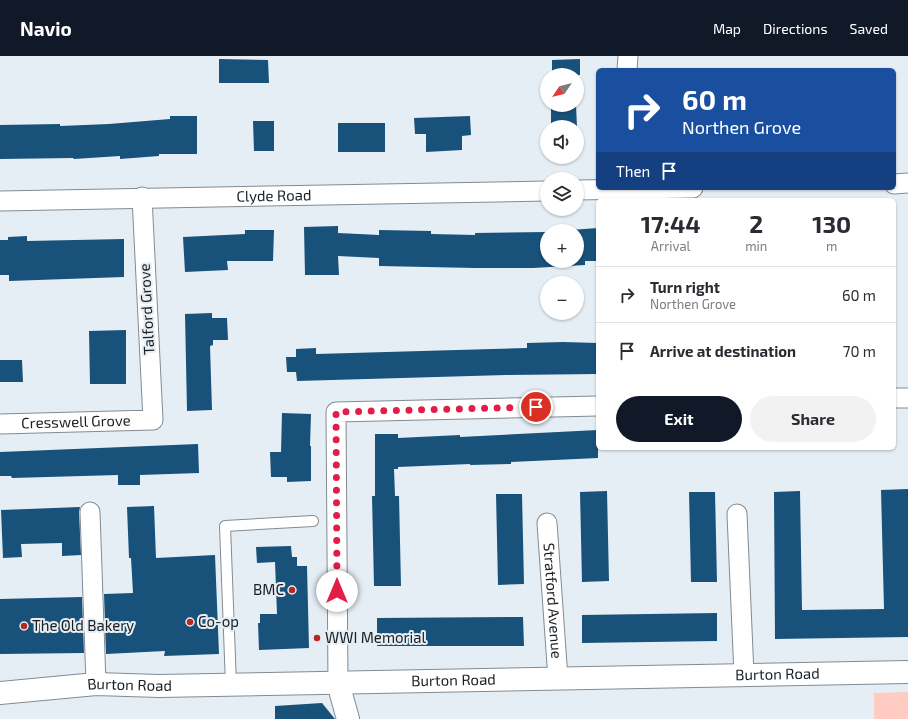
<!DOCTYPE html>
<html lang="en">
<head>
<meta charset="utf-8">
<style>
  body { margin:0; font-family:"Exo 2",sans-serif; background:#f2f2f3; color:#2b2b33; height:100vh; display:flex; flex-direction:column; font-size:15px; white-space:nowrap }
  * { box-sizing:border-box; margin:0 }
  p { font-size:13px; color:#7c7c81 }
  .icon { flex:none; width:22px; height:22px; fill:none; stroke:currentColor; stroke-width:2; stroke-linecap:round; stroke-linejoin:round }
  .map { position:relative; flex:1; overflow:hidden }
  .drawer { position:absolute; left:596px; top:142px; width:300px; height:252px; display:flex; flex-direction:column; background:#fff; border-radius:6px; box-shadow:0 1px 3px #0004 }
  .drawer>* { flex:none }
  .hud { position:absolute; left:596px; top:12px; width:300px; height:122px; border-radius:6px; box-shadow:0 1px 3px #0004; background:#1a4fa0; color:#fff; overflow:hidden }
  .needle { width:26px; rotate:235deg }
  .tools { position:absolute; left:540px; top:12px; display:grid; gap:8px }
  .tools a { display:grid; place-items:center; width:44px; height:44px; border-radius:50%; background:#fff; box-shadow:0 1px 3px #0004; font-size:20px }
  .pin { position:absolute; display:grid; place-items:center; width:34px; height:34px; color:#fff; margin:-17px; border:2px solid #fff; border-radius:50%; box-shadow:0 1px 4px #0007 }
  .me { position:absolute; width:44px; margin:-22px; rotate:0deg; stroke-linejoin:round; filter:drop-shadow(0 0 3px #0008) }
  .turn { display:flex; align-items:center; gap:14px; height:84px; padding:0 20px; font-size:18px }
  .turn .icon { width:52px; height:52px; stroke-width:2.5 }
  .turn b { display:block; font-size:28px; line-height:34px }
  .then { display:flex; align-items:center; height:38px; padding:0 20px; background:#0003; gap:8px; font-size:15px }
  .eta { display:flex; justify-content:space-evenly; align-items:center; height:68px; text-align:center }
  .eta b { font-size:24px; font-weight:700; line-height:28px }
  .primary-button { display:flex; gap:8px; margin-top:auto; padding:8px 20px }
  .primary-button a { flex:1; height:46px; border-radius:24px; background:#111827; color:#fff; font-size:16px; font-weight:700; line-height:46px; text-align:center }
  .primary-button a+a { background:#f2f2f3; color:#2b2b33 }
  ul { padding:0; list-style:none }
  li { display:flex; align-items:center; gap:12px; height:56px; padding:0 20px; border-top:1px solid #e1e1e2 }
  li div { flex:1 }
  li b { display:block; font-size:15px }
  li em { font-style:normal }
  header { display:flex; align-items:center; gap:24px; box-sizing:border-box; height:56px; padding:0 20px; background:#111827; color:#fff }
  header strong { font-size:19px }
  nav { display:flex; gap:22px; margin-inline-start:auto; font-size:14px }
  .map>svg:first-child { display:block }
  .green { fill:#ffcbc3 }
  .building { fill:#18517a }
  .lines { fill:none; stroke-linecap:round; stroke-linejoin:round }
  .lane-casing { stroke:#838b92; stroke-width:12 }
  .street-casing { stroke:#838b92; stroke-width:21 }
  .secondary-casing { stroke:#838b92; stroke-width:24 }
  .lane { stroke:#fff; stroke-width:10 }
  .street { stroke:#fff; stroke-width:19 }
  .secondary { stroke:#fff; stroke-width:22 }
  .route { stroke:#e11d48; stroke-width:7; stroke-dasharray:0 12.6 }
  .poi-dot { fill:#b72821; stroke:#e5eef5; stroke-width:1.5 }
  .labels { text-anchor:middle; stroke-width:4; stroke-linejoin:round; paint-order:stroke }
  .street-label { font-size:15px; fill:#1b1e21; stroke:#e5eef5 }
  .poi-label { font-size:15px; fill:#1b1e21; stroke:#e5eef5; text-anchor:start }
</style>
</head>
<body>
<header>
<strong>Navio</strong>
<nav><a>Map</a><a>Directions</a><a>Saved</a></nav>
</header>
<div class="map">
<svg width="908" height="663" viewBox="0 0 908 663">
  <rect width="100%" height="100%" fill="#e5eef5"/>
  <path class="green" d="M908,636v27h-34v-26z"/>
  <path class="building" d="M219,3l49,1 1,23h-50z
    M580,3v16h-28v-15z
    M576,49l1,22h-26v-21z
    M170,60h27v38h-38v2l-39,3v-3l-46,3 -1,-1 -73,1v-34l60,-1v2l49,-2 61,-5z
    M470,60l1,19 -9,1v14l-36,2v-18h-11l-1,-16z
    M253,65h21v30h-20z
    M338,67h47v29h-47z
    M338,170v7l41,2v-5l52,1v3l44,1v-2l72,-1v29h30v-30h-21l42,-3v33h-13v4l-52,3h-58l-96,-2v-8l-41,-2 1,19h-34l-1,-48z
    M245,174h29l-1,31h-46l1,9 -43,2 -2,-35 62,-3z
    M27,180v5l97,-2v38l-115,4v-6h-9v-35h8v-3z
    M212,257v5h15l1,22h-15v5l-3,1 2,64 -25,1 -2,-97z
    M126,274v54h-36l-1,-53z
    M563,286l35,1v31l-92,1 -209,6 -1,-9h-9l-1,-15h10v-8l20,-1v6l211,-6v-5z
    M0,304h22l1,22h-23z
    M282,357l29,1 -1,32h1v35l-24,1v-5h-16l-1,-25h11z
    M598,374v28l-87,4v2l-41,1v-1l-72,3v2h-4l1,27h4l2,90h-27l-2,-90h3v-62h23v4l62,-3v2z
    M198,388l1,29 -59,2v10h-22v-10l-106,3 -1,-2h-11v-24z
    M908,433v148l-133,2 -1,-147 26,-1 2,119 82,-1 -3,-119z
    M607,435l2,90 -27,1 -2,-90z
    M689,436h26l2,90h-26z
    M496,438h26l2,90 -26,1z
    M154,450l2,52 59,-3 4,99 -55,2 1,-5 -59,3 -2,-60 29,-1 -2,-35h-2l-2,-51z
    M80,451l-1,5 2,43 -19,1v-13l-41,1 1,13 -19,1 -2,-48z
    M291,490l1,11h5v9h10l2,82 -50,2 -1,-27h2v-9h17l-2,-52 -18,1 -1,-16z
    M82,541l2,56 -84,1v-55z
    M717,557v28l-135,2v-28z
    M523,561l1,29h-147v-28z
    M322,647l13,16h-60v-13z"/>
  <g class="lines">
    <defs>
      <path id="lane" d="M231,629l-6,-159 88,-5"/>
      <g id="street">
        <path d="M627,14l1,-14"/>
        <path d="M894,128l14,-1"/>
        <path d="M577,134l116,-2"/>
        <path id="s1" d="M0,145l547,-10"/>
        <path d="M894,342h14"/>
        <path id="s2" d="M0,368l153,-4 -11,-223"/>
        <path d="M90,456l6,172"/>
        <path d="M737,458l7,161"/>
        <path id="s3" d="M547,467l11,156"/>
        <path d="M338,627l-2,-271 262,-6"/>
      </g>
      <g id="secondary">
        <path d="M338,627l10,36"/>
        <path id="s4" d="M0,637l96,-9 63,2 749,-14"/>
      </g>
    </defs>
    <use href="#lane" class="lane-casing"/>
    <use href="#street" class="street-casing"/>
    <use href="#secondary" class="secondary-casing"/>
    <use href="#lane" class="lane"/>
    <use href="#street" class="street"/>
    <use href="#secondary" class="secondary"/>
  </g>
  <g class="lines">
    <path class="route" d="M337,535l-1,-179 200,-5"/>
  </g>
  <g class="poi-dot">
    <circle cx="292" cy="534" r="4"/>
    <circle cx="190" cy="566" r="4"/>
    <circle cx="24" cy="570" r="4"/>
    <circle cx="317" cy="582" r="4"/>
  </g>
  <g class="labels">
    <g class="street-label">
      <text dy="5" stroke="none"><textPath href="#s1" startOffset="274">Clyde Road</textPath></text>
      <text transform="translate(147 253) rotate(-93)" y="5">Talford Grove</text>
      <text dy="5" stroke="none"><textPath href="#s2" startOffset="76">Cresswell Grove</textPath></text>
      <text dy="5" stroke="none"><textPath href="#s3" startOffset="78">Stratford Avenue</textPath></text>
      <text dy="5" stroke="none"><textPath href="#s4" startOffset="778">Burton Road</textPath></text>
      <text dy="5" stroke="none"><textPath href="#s4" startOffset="454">Burton Road</textPath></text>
      <text dy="5" stroke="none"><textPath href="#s4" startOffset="130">Burton Road</textPath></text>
    </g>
    <g class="poi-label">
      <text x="284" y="539" text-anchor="end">BMC</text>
      <text x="198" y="571">Co-op</text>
      <text x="32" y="575">The Old Bakery</text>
      <text x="325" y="587">WWI Memorial</text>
    </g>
  </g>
</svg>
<div class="tools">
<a><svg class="needle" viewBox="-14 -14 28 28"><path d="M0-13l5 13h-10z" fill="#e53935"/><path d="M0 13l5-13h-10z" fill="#7c7c81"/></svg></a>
<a><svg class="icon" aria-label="sound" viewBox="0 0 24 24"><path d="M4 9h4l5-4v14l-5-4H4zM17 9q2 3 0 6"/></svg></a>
<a><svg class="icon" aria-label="layers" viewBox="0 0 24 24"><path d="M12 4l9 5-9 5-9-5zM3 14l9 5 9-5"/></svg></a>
<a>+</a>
<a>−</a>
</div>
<div class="pin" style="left:536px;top:351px;background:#d93025"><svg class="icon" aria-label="arrive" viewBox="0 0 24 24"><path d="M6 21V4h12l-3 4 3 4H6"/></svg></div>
<svg class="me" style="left:337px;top:535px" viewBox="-20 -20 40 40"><circle r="19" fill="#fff"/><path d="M0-13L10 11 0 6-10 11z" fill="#e11d48"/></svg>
<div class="hud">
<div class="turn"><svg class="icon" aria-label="right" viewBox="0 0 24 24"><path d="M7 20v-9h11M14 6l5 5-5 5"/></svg><div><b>60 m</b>Northen Grove</div></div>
<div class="then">Then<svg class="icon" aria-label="arrive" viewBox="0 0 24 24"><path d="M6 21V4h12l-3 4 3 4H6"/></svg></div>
</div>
<section class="drawer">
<div class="eta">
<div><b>17:44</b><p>Arrival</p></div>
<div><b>2</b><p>min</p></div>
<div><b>130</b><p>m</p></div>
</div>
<ul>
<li><svg class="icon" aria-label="right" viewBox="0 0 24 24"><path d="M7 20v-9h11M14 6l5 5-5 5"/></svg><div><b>Turn right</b><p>Northen Grove</p></div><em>60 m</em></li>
<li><svg class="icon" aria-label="arrive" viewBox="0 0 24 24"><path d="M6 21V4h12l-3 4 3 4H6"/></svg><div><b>Arrive at destination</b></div><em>70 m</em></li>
</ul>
<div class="primary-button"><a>Exit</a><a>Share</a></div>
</section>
</div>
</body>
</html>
